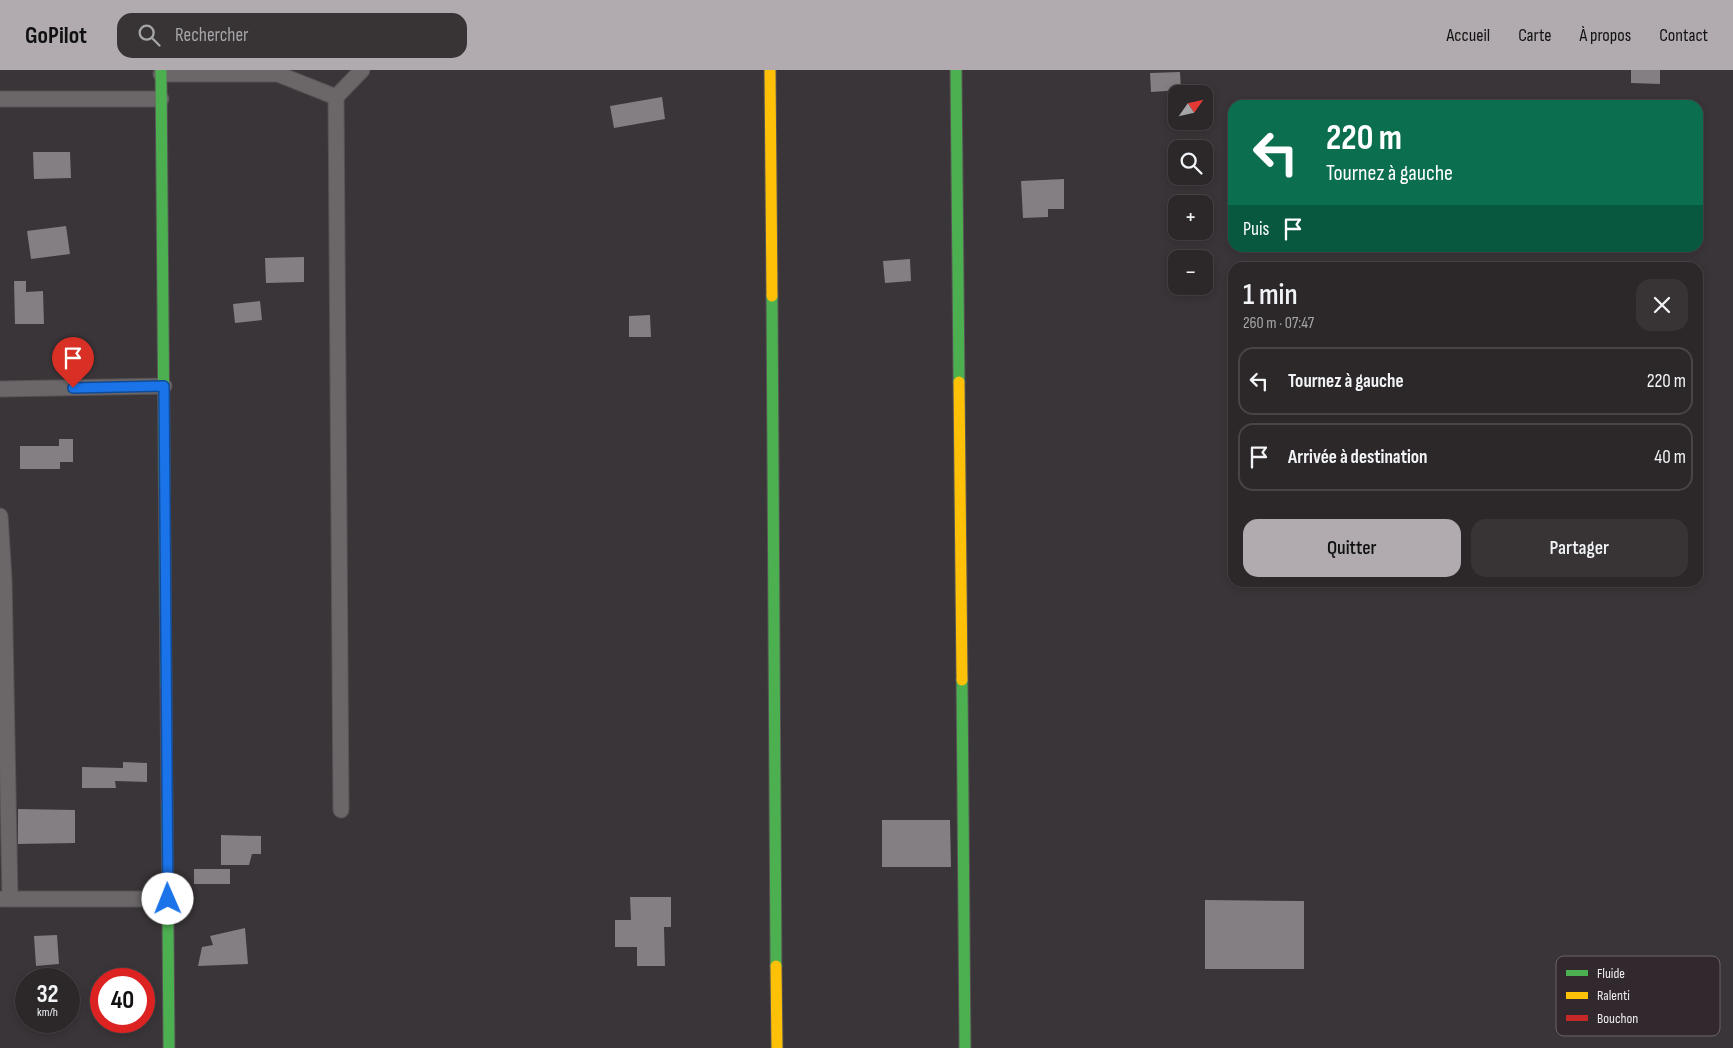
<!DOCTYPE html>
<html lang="fr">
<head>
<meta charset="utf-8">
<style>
  body { margin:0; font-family:"Sofia Sans Condensed",sans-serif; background:#383436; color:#f1f3f6; height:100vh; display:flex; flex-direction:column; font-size:19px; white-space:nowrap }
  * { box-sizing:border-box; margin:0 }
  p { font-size:16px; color:#a6a6a8 }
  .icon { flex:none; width:28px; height:28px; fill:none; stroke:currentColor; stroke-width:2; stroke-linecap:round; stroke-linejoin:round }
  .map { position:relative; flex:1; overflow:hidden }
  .drawer { position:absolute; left:1228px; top:192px; width:475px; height:325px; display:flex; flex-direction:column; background:#2c282a; border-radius:15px; box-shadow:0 2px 8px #0003,0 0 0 1px #484447 }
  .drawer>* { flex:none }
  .top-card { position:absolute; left:1228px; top:30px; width:475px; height:152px; border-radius:15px; box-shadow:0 2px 8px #0003,0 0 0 1px #484447; background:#0b6e4f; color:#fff; overflow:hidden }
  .needle { width:32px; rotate:56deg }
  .fabs { position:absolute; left:1168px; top:15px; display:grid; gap:10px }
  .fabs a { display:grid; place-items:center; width:45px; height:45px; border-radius:10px; background:#2c282a; box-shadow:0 2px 8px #0003,0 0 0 1px #484447; font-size:25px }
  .speed { position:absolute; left:15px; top:898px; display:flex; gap:10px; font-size:25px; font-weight:700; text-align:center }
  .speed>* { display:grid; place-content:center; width:65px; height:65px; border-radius:50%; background:#2c282a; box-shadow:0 2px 8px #0003,0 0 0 1px #484447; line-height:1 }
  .speed small { font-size:12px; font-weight:400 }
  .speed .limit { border:8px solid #d22; background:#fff; color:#111 }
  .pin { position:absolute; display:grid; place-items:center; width:42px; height:42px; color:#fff; margin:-51px -21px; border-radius:50% 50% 50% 0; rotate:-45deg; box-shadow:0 0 5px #0007 }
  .pin .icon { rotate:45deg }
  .me { position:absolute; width:55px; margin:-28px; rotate:359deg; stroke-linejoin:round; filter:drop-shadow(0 0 4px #0008) }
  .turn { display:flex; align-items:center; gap:18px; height:105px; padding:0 15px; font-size:22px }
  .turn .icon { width:65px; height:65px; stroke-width:2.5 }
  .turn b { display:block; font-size:35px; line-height:42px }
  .then { display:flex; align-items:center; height:48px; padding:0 15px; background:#0003; gap:10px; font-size:19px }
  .round { display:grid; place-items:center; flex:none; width:52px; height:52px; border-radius:15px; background:#383436 }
  .head { display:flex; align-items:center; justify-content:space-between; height:85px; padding:0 15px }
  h1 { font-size:30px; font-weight:600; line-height:38px }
  .cta { display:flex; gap:10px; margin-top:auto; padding:10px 15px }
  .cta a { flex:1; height:58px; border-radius:15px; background:#b1abaf; color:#111; font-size:20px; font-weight:600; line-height:58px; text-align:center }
  .cta a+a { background:#383436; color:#f1f3f6 }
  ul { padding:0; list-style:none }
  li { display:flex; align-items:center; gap:15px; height:68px; margin:0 10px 8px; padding:0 5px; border:2px solid #484447; border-radius:15px }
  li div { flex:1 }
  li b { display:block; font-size:19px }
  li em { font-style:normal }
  header { display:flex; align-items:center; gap:30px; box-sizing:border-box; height:70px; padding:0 25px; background:#b1abaf; color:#111 }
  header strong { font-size:24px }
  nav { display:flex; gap:28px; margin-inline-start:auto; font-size:18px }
  .search { width:350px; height:45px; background:#383436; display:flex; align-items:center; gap:12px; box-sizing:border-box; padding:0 18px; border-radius:15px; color:#a6a6a8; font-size:19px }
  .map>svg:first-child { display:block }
  .building { fill:#837f82 }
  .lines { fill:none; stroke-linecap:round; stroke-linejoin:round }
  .street-casing { stroke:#575355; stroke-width:17 }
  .fast-casing { stroke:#575355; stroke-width:13 }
  .slow-casing { stroke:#575355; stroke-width:13 }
  .jam-casing { stroke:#575355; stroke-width:13 }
  .street { stroke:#6b6769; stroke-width:15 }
  .fast { stroke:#4caf50; stroke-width:11 }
  .slow { stroke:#ffc107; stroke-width:11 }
  .jam { stroke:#c62828; stroke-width:11 }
  .route-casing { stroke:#114b97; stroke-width:12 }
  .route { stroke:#1a73e8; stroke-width:9 }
  .key { fill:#32292e; stroke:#6b6368; stroke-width:1 }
  .key-label { font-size:14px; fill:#f1ebef }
</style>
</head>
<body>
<header>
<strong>GoPilot</strong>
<div class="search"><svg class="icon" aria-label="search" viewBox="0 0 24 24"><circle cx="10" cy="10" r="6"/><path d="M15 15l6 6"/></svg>Rechercher</div>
<nav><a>Accueil</a><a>Carte</a><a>À propos</a><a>Contact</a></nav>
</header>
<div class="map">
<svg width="1733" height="978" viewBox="0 0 1733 978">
  <rect width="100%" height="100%" fill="#3a3538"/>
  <path class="building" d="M1631,0h29v14l-29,-1z
    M1180,2l1,18 -30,2 -1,-19z
    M662,27l3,22 -51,9 -4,-22z
    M33,82h37l1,26 -37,1z
    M1064,109v30h-16v8l-25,1 -2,-37z
    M66,156l4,28 -39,5 -4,-28z
    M304,187v25l-38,1 -1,-25z
    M910,189l1,22 -26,2 -2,-22z
    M14,211h12v11l17,-1 1,33h-29z
    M260,231l2,19 -27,3 -2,-19z
    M650,245l1,22h-22v-21z
    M59,369h14v23h-13v7h-40v-23h39z
    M123,692l24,1v19l-32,-1 1,7h-34v-21l41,1z
    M18,739l57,1v33l-57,1z
    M882,750h68l1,47h-69z
    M221,765l40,1v18h-9l-3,11h-28z
    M194,799h36v15h-36z
    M630,827h41v30h-7l1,39h-28v-19h-22v-27h16z
    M1205,830l99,1v68h-99z
    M245,858l3,36 -50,2 4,-19 11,-2 -3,-9z
    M57,865l2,29 -23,2 -2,-30z"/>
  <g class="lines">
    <defs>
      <path id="street" d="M161,4h117l58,23
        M0,29h161
        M0,319l164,-3
        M0,446l4,64 6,319
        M341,740l-5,-713 26,-27
        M2,829h166"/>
      <path id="fast" d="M161,0l5,617
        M956,0l3,312
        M772,226l4,670
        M962,610l3,368
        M167,733l2,245"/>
      <path id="slow" d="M770,0l2,226
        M959,312l3,298
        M776,896l1,82"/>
      <path id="jam" d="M166,617l1,116"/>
    </defs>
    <use href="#street" class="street-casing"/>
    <use href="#fast" class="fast-casing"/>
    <use href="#slow" class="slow-casing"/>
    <use href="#jam" class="jam-casing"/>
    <use href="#street" class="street"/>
    <use href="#fast" class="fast"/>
    <use href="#slow" class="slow"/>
    <use href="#jam" class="jam"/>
  </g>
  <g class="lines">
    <defs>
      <path id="route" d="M73,318l91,-2 4,513"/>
    </defs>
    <use href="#route" class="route-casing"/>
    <use href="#route" class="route"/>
  </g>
  <rect x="1556" y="886" width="164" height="80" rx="8" class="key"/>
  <rect x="1566" y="900" width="22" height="6" fill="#4caf50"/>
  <rect x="1566" y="922" width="22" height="7" fill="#ffc107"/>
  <rect x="1566" y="945" width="22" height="6" fill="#c62828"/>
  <g class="key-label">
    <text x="1597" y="908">Fluide</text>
    <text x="1597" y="930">Ralenti</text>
    <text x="1597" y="953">Bouchon</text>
  </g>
</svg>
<div class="fabs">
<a><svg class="needle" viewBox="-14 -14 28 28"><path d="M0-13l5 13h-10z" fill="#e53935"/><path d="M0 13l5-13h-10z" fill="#a6a6a8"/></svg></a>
<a><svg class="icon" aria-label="search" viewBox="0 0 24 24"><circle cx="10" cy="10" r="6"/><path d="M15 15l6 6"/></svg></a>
<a>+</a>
<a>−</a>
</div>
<div class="speed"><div>32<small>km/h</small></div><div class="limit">40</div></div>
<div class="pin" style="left:73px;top:318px;background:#d93025"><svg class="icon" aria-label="arrive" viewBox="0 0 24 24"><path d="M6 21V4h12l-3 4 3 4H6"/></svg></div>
<svg class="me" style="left:168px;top:829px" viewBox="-20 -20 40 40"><circle r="19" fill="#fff"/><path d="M0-13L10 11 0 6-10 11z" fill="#1a73e8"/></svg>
<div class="top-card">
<div class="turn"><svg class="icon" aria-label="left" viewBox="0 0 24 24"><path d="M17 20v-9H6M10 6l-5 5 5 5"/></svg><div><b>220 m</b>Tournez à gauche</div></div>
<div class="then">Puis<svg class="icon" aria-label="arrive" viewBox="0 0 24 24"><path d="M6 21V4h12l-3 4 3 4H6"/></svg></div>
</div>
<section class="drawer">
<div class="head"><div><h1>1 min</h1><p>260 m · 07:47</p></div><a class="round"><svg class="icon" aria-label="close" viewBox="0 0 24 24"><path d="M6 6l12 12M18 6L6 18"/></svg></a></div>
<ul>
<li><svg class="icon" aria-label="left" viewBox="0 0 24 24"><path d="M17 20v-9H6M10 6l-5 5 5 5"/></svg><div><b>Tournez à gauche</b></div><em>220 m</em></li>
<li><svg class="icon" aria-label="arrive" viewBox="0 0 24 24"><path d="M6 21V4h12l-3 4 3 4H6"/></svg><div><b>Arrivée à destination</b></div><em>40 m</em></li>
</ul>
<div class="cta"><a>Quitter</a><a>Partager</a></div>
</section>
</div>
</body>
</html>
